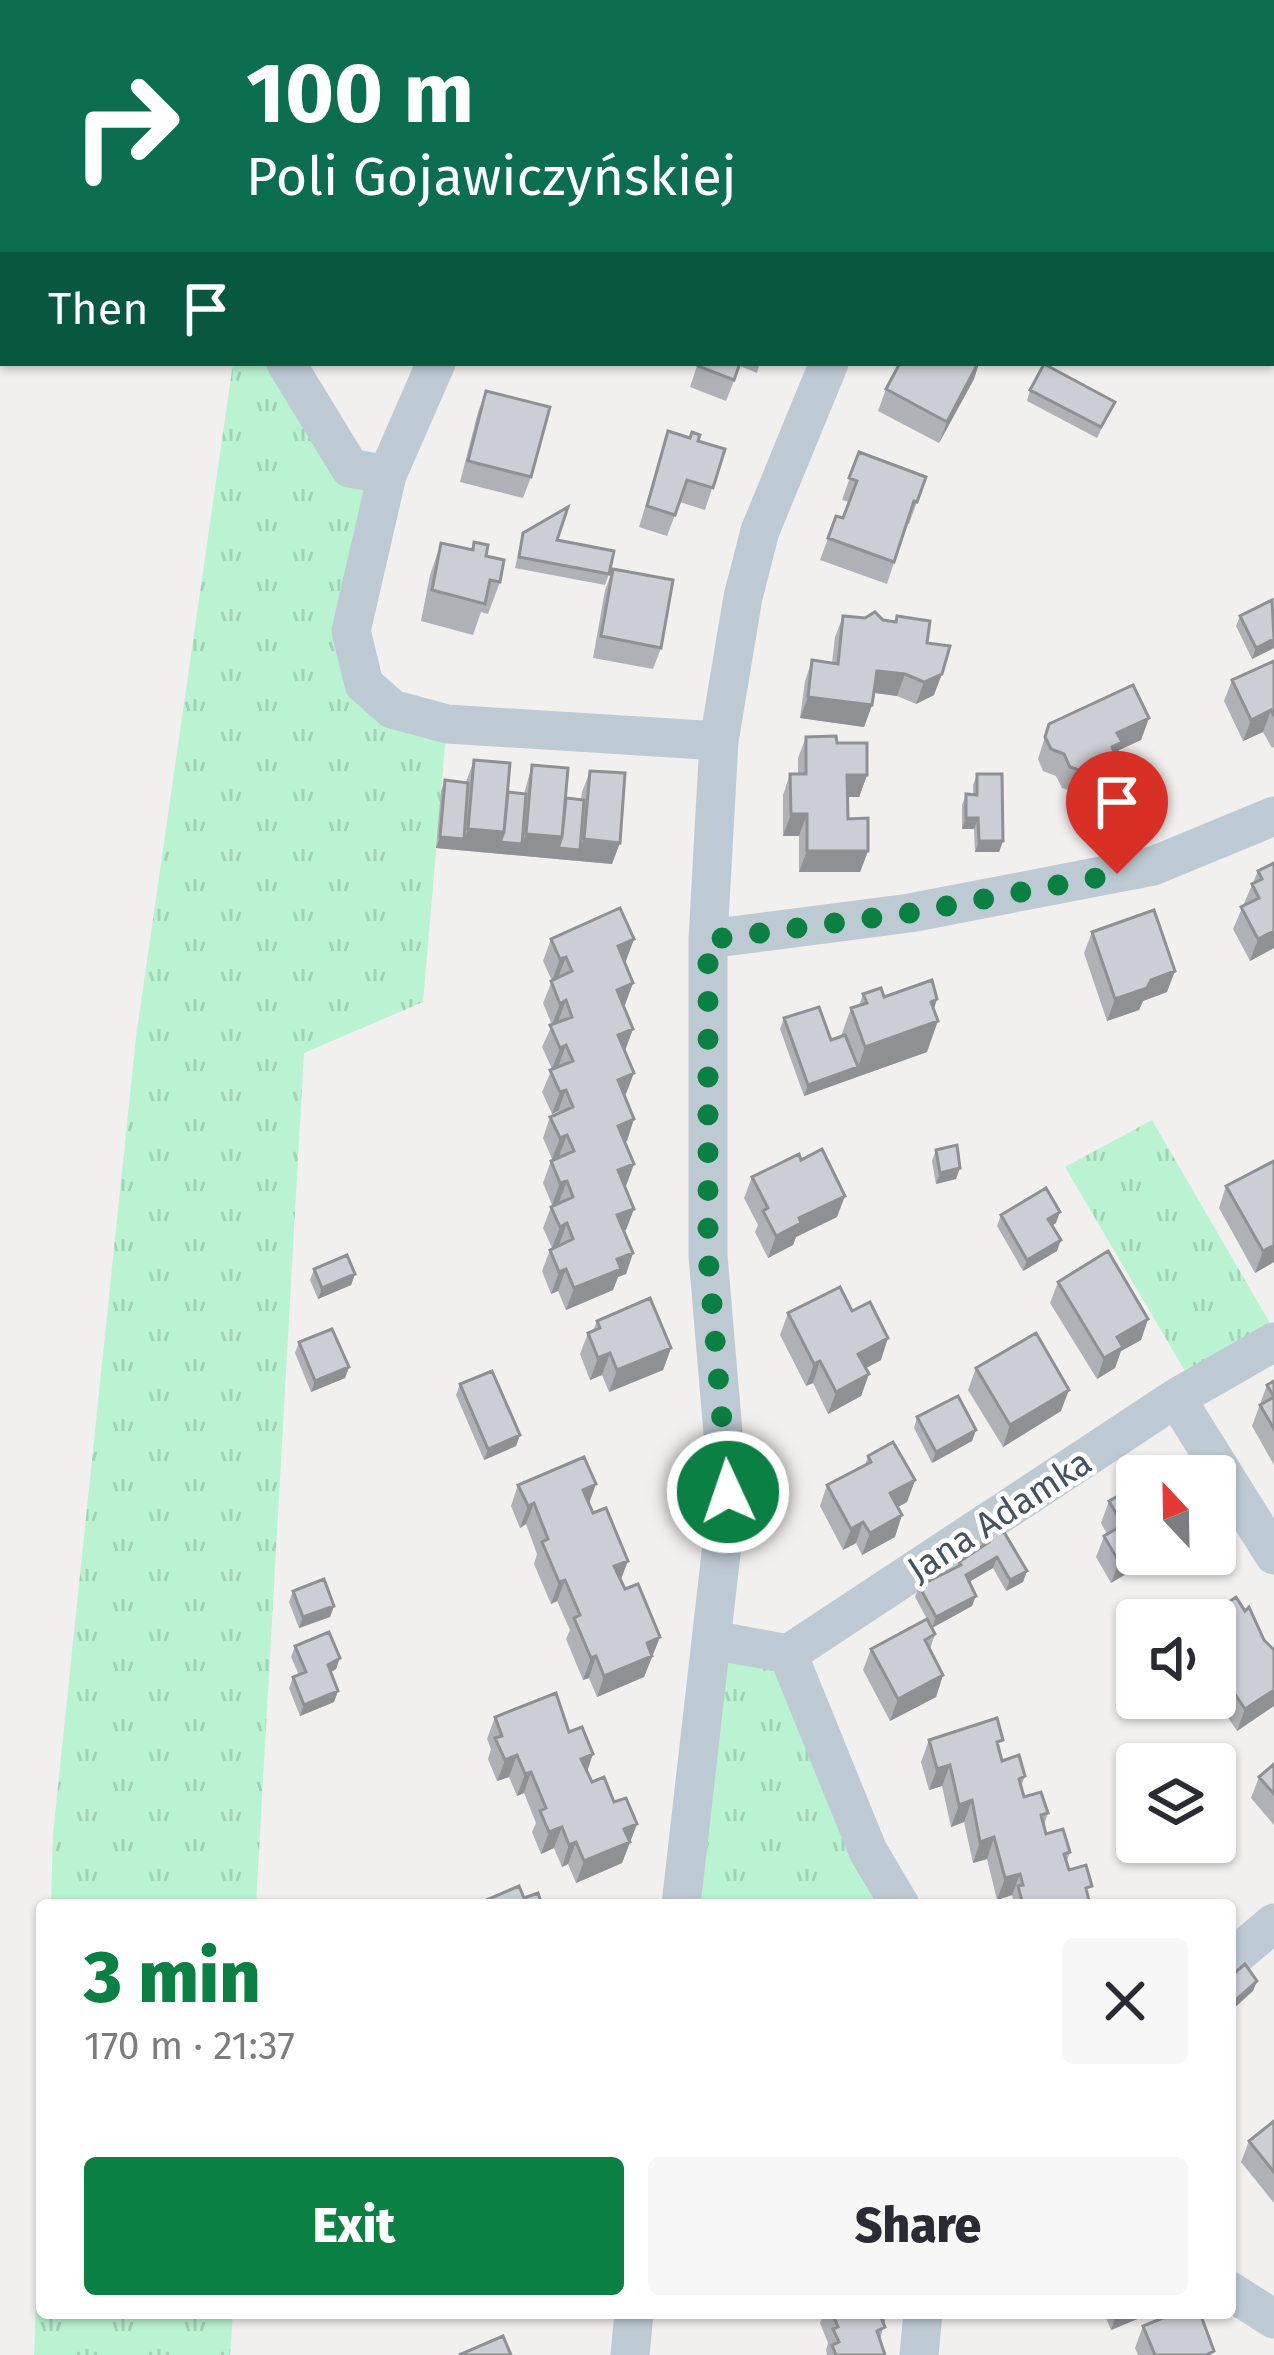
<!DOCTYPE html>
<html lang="en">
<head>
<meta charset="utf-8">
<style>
  body { margin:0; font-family:"Fira Sans",sans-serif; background:#f7f7f7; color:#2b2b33; height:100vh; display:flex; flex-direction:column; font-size:45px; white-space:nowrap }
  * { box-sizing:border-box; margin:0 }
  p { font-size:39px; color:#7c7c81 }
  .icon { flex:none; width:66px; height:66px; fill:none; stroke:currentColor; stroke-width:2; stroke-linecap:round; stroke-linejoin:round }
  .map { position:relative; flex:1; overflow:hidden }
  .panel { position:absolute; left:36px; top:1899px; width:1200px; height:420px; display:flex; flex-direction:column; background:#fff; border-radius:12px; box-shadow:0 3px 9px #0004 }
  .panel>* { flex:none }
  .banner { position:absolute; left:0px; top:0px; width:1275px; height:366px; box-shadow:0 3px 9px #0004; background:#0b6e4f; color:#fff; overflow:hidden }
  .needle { width:78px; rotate:338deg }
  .fabs { position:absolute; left:1116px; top:1455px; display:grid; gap:24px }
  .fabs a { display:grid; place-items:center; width:120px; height:120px; border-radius:12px; background:#fff; box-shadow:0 3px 9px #0004; font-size:60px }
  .pin { position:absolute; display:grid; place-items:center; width:102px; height:102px; color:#fff; margin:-123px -51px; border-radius:50% 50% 50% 0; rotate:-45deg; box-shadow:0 0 12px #0007 }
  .pin .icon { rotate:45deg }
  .me { position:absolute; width:132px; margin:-66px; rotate:357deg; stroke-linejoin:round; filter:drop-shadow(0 0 9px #0008) }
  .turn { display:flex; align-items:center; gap:42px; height:252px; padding:0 48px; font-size:54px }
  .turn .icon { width:156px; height:156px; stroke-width:2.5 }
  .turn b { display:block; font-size:84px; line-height:102px }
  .then { display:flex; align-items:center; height:114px; padding:0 48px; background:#0003; gap:24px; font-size:45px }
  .round { display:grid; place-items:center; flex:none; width:126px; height:126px; border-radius:12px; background:#f7f7f7 }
  .summary { display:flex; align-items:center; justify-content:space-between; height:204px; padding:0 48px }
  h1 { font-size:72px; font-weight:800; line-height:90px; color:#0b8043 }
  .action { display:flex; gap:24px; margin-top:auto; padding:24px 48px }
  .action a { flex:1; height:138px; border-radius:12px; background:#0b8043; color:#fff; font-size:48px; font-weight:800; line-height:138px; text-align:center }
  .action a+a { background:#f7f7f7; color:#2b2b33 }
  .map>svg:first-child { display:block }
  .grass { fill:url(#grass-tufts) }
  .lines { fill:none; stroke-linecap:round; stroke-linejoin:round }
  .street { stroke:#becad3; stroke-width:39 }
  .wall { fill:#afb1b6 }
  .shaded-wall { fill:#8e9094 }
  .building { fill:#cbced4; stroke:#8e9094; stroke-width:3 }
  .route { stroke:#0b8043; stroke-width:21; stroke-dasharray:0 37.8 }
  .labels { text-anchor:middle; stroke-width:9; stroke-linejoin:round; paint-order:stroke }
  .street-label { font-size:36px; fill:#45525f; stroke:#fff }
</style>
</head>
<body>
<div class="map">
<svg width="1274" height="2355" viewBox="0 0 1274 2355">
  <defs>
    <pattern id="grass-tufts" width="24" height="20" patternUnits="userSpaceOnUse" patternTransform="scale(3)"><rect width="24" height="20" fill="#baf3d1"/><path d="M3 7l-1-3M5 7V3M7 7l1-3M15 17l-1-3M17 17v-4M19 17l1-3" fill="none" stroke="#a1d2b6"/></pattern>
  </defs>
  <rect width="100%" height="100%" fill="#f2efef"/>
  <path class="grass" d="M233,363h53l64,105 37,7 -23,209 83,40 -24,278 -119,51 -48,852h-205l2,-71 83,-797z
    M1152,1120l122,210 -79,58 -130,-221z
    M713,1640l75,14 112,251h-219z
    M42,2140v173h191l-3,42h-196z"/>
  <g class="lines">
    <path class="street" d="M86,0l1,3
      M1017,0l3,3
      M644,3l3,-3
      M1155,3l5,-3
      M286,363l64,105 37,7
      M436,363l-49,112 -36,156 13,53 28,25 55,15 272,17
      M708,939l202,-26 243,-47 121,-50
      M1176,1398l98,157
      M713,1640l75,14 80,197 32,54
      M788,1654l388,-256 98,-56
      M681,1905l47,-413 -20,-236v-317l11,-198 24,-144 17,-66 69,-168
      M1230,1960l44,-37
      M1230,2291l44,28
      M630,2355l4,-42
      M919,2355l4,-42"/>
  </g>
  <path class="wall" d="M729,0h81l-1,3h-77z
    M698,363h62l-3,10 -17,-7 -14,35 -36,-14z
    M979,363l-5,16 -35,64 -61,-32 8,-22z
    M1030,390l85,12 -18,36 -70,-37z
    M486,391l45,86 -8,21 -63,-16 18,-70z
    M668,431l57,18 -20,61 -25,-8 -13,34 -28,-9z
    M859,452l67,25 -17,47 -2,-1 -20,61 -67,-24 16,-44 7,2 6,-16 -7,-2z
    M523,533l34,7 52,34 -4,11 -90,-17z
    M474,542l12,14 14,26 -12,32 -7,-2 -8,23 -52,-14 9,-46 11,-32 30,6z
    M613,569l48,79 -8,21 -60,-11 12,-68z
    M843,616l52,6 2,-6 30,27 7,52 -18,9 -19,-8 -23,-3 -2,12 -8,22 -64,-9 5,-37 7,-21 20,3 3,-26z
    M1240,616l34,32 -22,11 -16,-33z
    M1274,661v86l-2,1 -9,-16 -20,9 -19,-40 8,-21z
    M1149,718l-8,22 -22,10 -2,8 3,8 -7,22 -21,9 -5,-11 -12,6 -13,-4 -6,-12 -13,-5 -5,-12 11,-35z
    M806,737l31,6 30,32 -8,22h-11v22l20,32 -8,21h-61v-36h-16v-41l7,-21h8v-16z
    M474,760l34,32 16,2 8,-29 33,33 16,1 1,-7 8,-21 22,93 -176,-16 5,-57 4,-11 21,2z
    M977,774l26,67 -4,11h-24l-1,-23h-12v-24l4,-11 7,1v-10z
    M1274,863v85l-24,13 -17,-32 25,-58z
    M1092,932l75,60 -24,9 -4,9 -32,11 -23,-68z
    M551,939l75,22 -2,1 9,21 -9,22 9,24 -8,22 1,43 -2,1 3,46 -3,1 10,22 -9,22 9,23 -10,22 9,22 -7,21 -8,3 -5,13 -47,20 -8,-19 -7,3 -9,-23 8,-21 2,-2 -9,-20 8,-21 8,-4 -7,2 -9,-22 8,-22 8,-4 -7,2 -9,-21 7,-21 9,-4 -1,-2 -6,3 -10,-22 10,-23 -10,-22 10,-22 -9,-22 9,-22 -9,-20z
    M863,994l21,3 53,2 -3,10 -7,43 -123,44 -24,-67 4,-11 47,22 10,-4 10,-28 8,-2z
    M936,1150l20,29 -20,5 -4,-23z
    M752,1177l85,40 -41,20 -3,8 -25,13 -13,-26 3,-7 -14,-27z
    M1226,1186l48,76 -19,11 -36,-65z
    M1001,1215l55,8 -4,3 5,25 -34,20 -26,-45z
    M314,1269l41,5 -4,11 -33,14 -8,-19z
    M1058,1282l90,37 -7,21 -20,11 -6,17 -18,11 -47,-76z
    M852,1311l29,49 -15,8 3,6 -8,22 -33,18 -15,-31 -7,3 -26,-51 8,-22z
    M597,1321l74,27 -8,22 -54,22 -7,-17 -12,5 -10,-26 8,-21 5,-2z
    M299,1342l50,25 -4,11 -34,14 -16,-39z
    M976,1368l85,43 -58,36 -35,-57z
    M1274,1381v84l-22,-39 15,-41z
    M460,1384l60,51 -4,11 -32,14 -28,-65z
    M917,1417l59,13 -4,11 -40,22 -18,-35z
    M868,1456l47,24 -8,22 -9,5 -3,30 -33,18 -6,-12 -13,7 -23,-44 7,-21 38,-20z
    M596,1484l-7,19 32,77 4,9 35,48 -16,40 -47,20 -8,-19 -6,2 -17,-41 4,-9 -13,-29 -6,3 -17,-40 3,-10 -11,-30 -6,4 -9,-22 7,-21z
    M1137,1485v69l-26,29 -15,-26 8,-21 3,-2 -6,-11 8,-22z
    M983,1532l44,39 -4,11 -17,9 -13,-23 -24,14 3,24 -40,22 3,6 -5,15 13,26 -7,22 -46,24 -27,-51 8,-21 56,-30 -12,-22 4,-11 38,-19 2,-5 23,-15 -3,-4z
    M293,1591l41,15 -4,11 -31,11 -10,-26z
    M1215,1620l49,20 10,10v56l-37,25 -22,-33z
    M295,1646l41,23 -5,3 7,19 -4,11 -34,14 -11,-28 4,-11 6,-2 -8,-18z
    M495,1717l74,15 23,50 45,42 -15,39 -46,20 -8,-19 -6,3 -8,-19 -13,6 -9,-22 4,-9 -12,-30 -7,3 -8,-19 -12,4 -9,-22 3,-10 -4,-10z
    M929,1740l70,11 3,10 23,15 -4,11 3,10 24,16 -4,12 2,9 24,18 -4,11 3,7 19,27 2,8h-79l2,-5 -1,-5 -15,5 -10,-41 -14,4 -9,-41 -13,5 -9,-41 -13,4 -8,-28z
    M1274,1764v61l-23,-27 8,-21z
    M1274,2121v82l-33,-41 8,-21z
    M824,2313h63l-7,27 5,15h-58l-1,-5 2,-7 -8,-20z
    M1104,2313h40l-2,4 -31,13z
    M1143,2326l70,29h-75l-3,-7z"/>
  <path class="shaded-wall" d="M979,363l-5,16 -35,64 8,-21z
    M1274,639v9l-22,11 4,-11z
    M877,671l28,3 -8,22 -28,-4z
    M942,674l-8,21 -18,9 8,-22z
    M808,697l64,8 -8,22 -64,-9z
    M1271,710l-8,22 -20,9 8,-21z
    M1149,718l-8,22 -22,10 -4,14 -11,5 13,-36z
    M1095,765l-8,21 -12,6 7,-21z
    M1120,766l-7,22 -21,9 8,-21z
    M847,775h20l-8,22h-20z
    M791,814h16l-8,22h-16z
    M966,818h12l-4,11h-12z
    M468,829l36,3 18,12 4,-10 36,3 18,13 4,-11 36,4 -8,21 -176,-16 4,-11 24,2z
    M979,841h24l-4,11h-24z
    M807,851h61l-8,21h-61z
    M1274,931v17l-24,13 8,-22z
    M634,939l-8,22 -16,7 8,-22z
    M566,957l-8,21 -6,3 8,-22z
    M1175,971l-8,21 -24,9 -4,9 -32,11 8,-22 36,-19z
    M633,983l-8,22 -16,7 8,-22z
    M937,999l-9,26 10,-4 -11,31 -73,26 11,-31z
    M566,1000l-8,22 -6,3 8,-21z
    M633,1029l-8,21 -15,7 8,-22z
    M566,1045l-8,22 -6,2 8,-21z
    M858,1067l-4,11 -50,18 4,-11z
    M634,1073l-8,21 -16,8 8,-22z
    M566,1090l-8,21 -6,3 8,-22z
    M634,1119l-7,22 -17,6 8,-21z
    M567,1135l-8,21 -7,3 8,-21z
    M634,1164l-8,22 -16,6 8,-22z
    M960,1168l-4,11 -20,5 4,-11z
    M567,1181l-8,21 -7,3 8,-22z
    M845,1196l-8,21 -41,20 -3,8 -25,13 8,-22 23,-18z
    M634,1209l-8,21 -16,7 7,-22z
    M1060,1212l-4,11 -12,7 4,-11z
    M567,1223l-8,22 -7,3 8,-21z
    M1061,1240l-4,11 -34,20 4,-11z
    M1274,1245v17l-19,11 8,-22z
    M633,1253l-7,21 -8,3 -5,13 -47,20 8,-22 43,-29z
    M566,1269l-8,22 -7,3 8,-22z
    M355,1274l-4,11 -33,14 4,-11z
    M1148,1319l-7,21 -20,11 -6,17 -18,11 7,-21 13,-21z
    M888,1338l-7,22 -30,16 7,-22z
    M671,1348l-8,22 -54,22 8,-22z
    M610,1353l-8,22 -12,5 8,-22z
    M820,1361l-7,22 -7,3 8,-22z
    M349,1367l-4,11 -34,14 4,-11z
    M869,1374l-8,22 -33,18 8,-22z
    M1069,1390l-8,21 -58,36 7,-22z
    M976,1430l-4,11 -40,22 4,-11z
    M520,1435l-4,11 -32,14 4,-11z
    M915,1480l-8,22 -24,13 7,-22z
    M596,1484l-8,22 -5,-16z
    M534,1503l-8,21 -6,4 8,-22z
    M902,1515l-7,22 -33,18 8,-22z
    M863,1522l-7,21 -13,7 8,-21z
    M1137,1551v3h24l-50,29 8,-21z
    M997,1557l-4,11 -31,18 4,-11z
    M628,1561l-8,21 -6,-16z
    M1027,1571l-4,11 -17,9 4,-11z
    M565,1580l-8,21 -6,3 8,-22z
    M976,1596l-4,10 -40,22 4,-11z
    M334,1606l-4,11 -31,11 4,-11z
    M660,1637l-16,40 -47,20 7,-21 43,-33z
    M596,1656l-7,22 -6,2 8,-22z
    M340,1658l-4,11 -12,7 4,-11z
    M943,1675l-7,22 -46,24 8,-22z
    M1274,1690v16l-37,25 8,-22z
    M338,1691l-4,11 -34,14 4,-11z
    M593,1754l-7,21 -5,-16z
    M517,1755l-8,22 -12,4 8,-21z
    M950,1765l-8,21 -13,4 8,-21z
    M531,1772l-7,21 -7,3 8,-22z
    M972,1800l-8,22 -13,5 8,-22z
    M637,1824l-15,39 -46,20 8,-22 40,-32z
    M562,1827l-8,21 -13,6 8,-22z
    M994,1837l-7,22 -14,4 7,-21z
    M576,1842l-8,22 -6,3 7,-22z
    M1020,1874l-8,21 -15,5 8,-22z
    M1257,1981l-4,10 -23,21v-7z
    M1129,2313h15l-2,4 -31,13 4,-11z"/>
  <path class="building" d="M750,0h56l-3,3h-50z
    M820,0h58l2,3h-63z
    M929,0h27l2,3h-32z
    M1272,29l2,4v34l-2,1z
    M1274,295v26h-2v-25z
    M698,363h42l-6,17 -36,-14z
    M900,363h78l-31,59 -61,-33z
    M1044,364l71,38 -14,25 -71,-37z
    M486,391l64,16 -19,70 -63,-16z
    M668,431l22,7 2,-6 8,3 -2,6 27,8 -12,39 -26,-8 -12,35 -28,-9z
    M859,452l67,25 -9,25 -3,-1 -20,61 -66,-24 8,-22 7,2 8,-21 6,-16 -8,-3z
    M568,507l-11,33 57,11 -5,23 -90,-17 4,-24z
    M474,542l14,3 -2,11 18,4 -4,22 -10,-2 -5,24 -53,-14 9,-47 32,7z
    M613,569l60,11 -12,68 -60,-12z
    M1272,600l2,39 -18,9 -16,-32z
    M875,612l8,8 13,2 1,-6 33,5 -3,22 23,3 -8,28 -18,8 -19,-8 -28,-3 -5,34 -64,-8 4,-37 26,4 5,-48 22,2z
    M1274,661v55l-3,-6 -20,10 -19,-40z
    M1133,685l16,33 -32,15 5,9 -10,5 8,19 -20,10 -5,-11 -13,6 -12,-4 -6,-13 -13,-5 -6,-12 4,-13z
    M836,736l1,7h30v32h-20l1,44 20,-1v33h-61v-37h-16l-1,-40h16v-37z
    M474,760l36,3 -6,69 -36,-3z
    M532,765l36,3 -6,69 -36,-3z
    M590,771l35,2 -5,70 -36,-4z
    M977,774h25l1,67h-24l-1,-23h-12v-24l11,1z
    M445,780l23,3 -4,56 -24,-2z
    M508,792l18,2 -4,50 -22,-2 4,-10z
    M566,798l18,2 -4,50 -22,-2 4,-11z
    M1274,863v68l-16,8 -17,-32 18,-9 -7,-14 10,-5 -4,-8z
    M620,908l14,31 -16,7 15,37 -16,7 16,39 -15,6 16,38 -16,7 16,39 -16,7 16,38 -16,6 16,39 -17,6 16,38 -16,6 4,10 -47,19 -8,-19 -7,3 -9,-22 23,-11 -6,-16 -7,4 -9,-20 22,-10 -6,-16 -7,2 -9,-22 23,-10 -7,-16 -7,3 -10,-21 23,-10 -7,-17 -6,2 -10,-22 23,-9 -7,-16 -6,3 -10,-23 22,-8 -6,-17 -6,4 -9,-23 21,-10 -6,-14 -6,2 -9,-20z
    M1154,910l21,61 -24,9 -4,8 -32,11 -23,-67z
    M932,980l5,19 -6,3 7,19 -73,26 -14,-39 16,-5 -4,-9 18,-6 3,9z
    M819,1007l12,33 14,-5 13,32 -50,18 -24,-67z
    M957,1145l3,23 -20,5 -4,-23z
    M822,1149l23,47 -46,22 2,5 -25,13 -13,-25 5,-3 -16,-31 47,-23 2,6z
    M1274,1161v84l-11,6 -37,-65z
    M1046,1188l14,24 -12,7 13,21 -34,20 -26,-45z
    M1108,1251l40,68 -31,18 6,10 -19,11 -46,-76z
    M347,1255l8,19 -33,14 -8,-19z
    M840,1287l12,24 18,-9 18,36 -30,16 11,20 -33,18 -16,-31 -6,3 -26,-51z
    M650,1298l21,50 -54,22 -7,-17 -12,5 -10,-25 12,-5 -3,-7z
    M332,1329l17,38 -34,14 -16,-39z
    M1036,1333l33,57 -59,35 -34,-57z
    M492,1371l28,64 -32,14 -28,-65z
    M1274,1381v48l-14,-24 14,-8 -7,-12z
    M958,1396l18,34 -40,22 -19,-35z
    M893,1442l22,38 -25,13 12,22 -32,18 -7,-11 -12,7 -24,-44 44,-23 -3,-6z
    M584,1457l12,27 -13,6 10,23 13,-5 22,53 -14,5 11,23 13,-5 22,53 -13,6 5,13 -48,20 -8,-20 -5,2 -17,-40 6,-3 -15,-35 -6,2 -17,-40 6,-3 -14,-36 -6,3 -10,-21z
    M1137,1485v66l-18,11 -15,-26 22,-13 -5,-1 -12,-21z
    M998,1522l29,49 -17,9 -13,-23 -31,18 10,21 -40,21 -17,-31 42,-21 -2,-3 30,-20 -6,-10z
    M324,1579l10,27 -31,11 -10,-26z
    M1236,1597l9,14 4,-4 15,33 10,10v40l-29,19 -30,-44v-45h-13z
    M927,1619l8,15 -10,6 18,35 -45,24 -27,-50z
    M329,1632l11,26 -12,7 10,26 -34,14 -11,-28 13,-5 -11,-26z
    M556,1693l13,39 13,-5 11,27 -12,5 11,23 12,-5 10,25 12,-4 11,26 -13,5 6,13 -46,19 -8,-19 -7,3 -7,-18 -13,5 -9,-21 6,-3 -15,-36 -6,2 -8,-19 -12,5 -10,-22 7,-2 -7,-19z
    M997,1718l6,22 -6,2 5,19 17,-6 6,21 -6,3 5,18 17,-5 7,21 -7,2 5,19 17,-5 7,23 -6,2 5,16 17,-5 6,21 -6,2 4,17h-67l-5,-19 5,-1 -3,-11 -15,4 -11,-41 -14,5 -8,-42 -13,5 -9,-40 -13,4 -8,-29z
    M1178,1754l6,10h-21z
    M1274,1764v30l-15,-17z
    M519,1886l5,12 14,-5 4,12h-67z
    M1245,1964l12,17 -27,24v-28z
    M1274,2121v51l-25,-31z
    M832,2313h47l6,14 -8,4 8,24h-49l-4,-10 7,-3 -6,-13 5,-2z
    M1112,2313h17l-14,6z
    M1175,2313h25l14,38 -8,4h-51l-12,-29z
    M503,2336l8,19h-52z"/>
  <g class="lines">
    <path class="route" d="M728,1492l-20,-236v-316l202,-27 207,-39"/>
  </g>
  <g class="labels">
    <g class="street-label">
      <text transform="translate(999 1515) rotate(-33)" y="13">Jana Adamka</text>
    </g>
  </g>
</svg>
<div class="fabs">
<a><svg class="needle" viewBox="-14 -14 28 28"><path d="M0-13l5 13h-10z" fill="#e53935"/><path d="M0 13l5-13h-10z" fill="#7c7c81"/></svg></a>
<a><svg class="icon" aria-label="sound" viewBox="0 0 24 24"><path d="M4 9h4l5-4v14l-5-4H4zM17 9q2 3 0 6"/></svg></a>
<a><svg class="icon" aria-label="layers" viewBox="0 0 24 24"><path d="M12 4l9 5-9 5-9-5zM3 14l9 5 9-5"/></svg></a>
</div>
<div class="pin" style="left:1117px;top:874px;background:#d93025"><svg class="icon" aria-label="arrive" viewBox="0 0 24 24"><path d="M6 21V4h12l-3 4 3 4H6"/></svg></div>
<svg class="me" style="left:728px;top:1492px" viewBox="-20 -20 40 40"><circle r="17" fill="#0b8043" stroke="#fff" stroke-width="3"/><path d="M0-11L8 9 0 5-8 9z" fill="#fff"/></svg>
<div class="banner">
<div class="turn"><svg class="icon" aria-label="right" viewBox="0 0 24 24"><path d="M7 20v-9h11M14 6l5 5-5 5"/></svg><div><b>100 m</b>Poli Gojawiczyńskiej</div></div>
<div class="then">Then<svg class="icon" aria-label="arrive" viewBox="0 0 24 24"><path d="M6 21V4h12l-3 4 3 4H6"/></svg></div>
</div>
<section class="panel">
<div class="summary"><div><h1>3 min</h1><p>170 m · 21:37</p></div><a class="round"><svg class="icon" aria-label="close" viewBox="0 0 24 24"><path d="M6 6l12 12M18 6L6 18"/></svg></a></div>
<div class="action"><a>Exit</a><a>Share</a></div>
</section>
</div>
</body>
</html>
